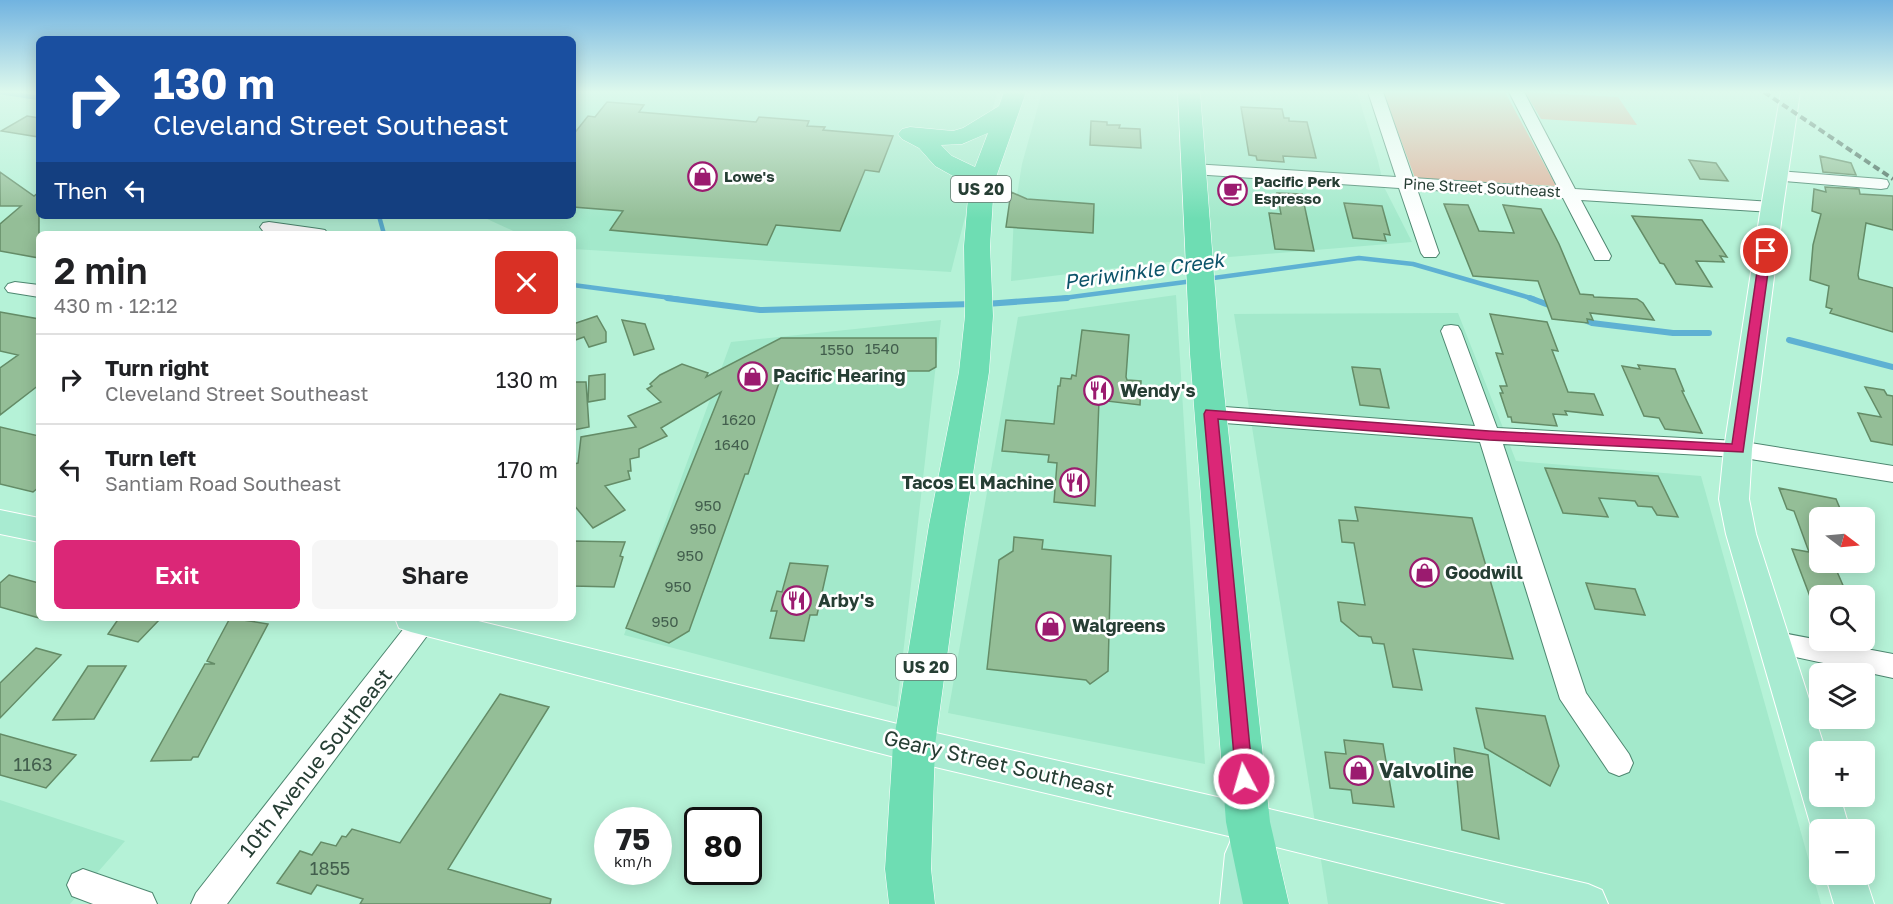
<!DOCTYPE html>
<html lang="en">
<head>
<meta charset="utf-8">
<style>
  body { margin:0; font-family:"Golos Text",sans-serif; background:#f6f6f6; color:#202124; height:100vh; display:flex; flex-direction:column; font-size:22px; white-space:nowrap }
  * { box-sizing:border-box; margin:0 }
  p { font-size:20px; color:#757577 }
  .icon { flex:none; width:33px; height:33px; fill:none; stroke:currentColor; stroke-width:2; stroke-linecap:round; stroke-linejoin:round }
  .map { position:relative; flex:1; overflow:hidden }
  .panel { position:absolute; left:36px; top:231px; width:540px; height:390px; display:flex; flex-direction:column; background:#fff; border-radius:9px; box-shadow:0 3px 15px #0003 }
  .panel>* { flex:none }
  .hud { position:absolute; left:36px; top:36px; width:540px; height:183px; border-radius:9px; box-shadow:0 3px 15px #0003; background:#1a4fa0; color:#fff; overflow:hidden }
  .needle { width:39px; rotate:106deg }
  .fabs { position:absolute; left:1809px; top:507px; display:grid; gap:12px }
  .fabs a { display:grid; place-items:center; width:66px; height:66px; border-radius:9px; background:#fff; box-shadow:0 3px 15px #0003; font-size:30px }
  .speed { position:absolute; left:594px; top:807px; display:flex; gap:12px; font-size:30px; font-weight:700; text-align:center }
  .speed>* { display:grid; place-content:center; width:78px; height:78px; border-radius:50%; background:#fff; box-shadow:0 3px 15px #0003; line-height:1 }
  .speed small { font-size:15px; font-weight:400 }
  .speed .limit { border:3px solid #111; border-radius:9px; background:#fff; color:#111 }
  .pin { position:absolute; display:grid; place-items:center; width:51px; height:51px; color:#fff; margin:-26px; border:3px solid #fff; border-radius:50%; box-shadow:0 2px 6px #0007 }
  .me { position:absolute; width:66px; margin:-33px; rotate:354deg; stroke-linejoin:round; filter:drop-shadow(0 0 4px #0008) }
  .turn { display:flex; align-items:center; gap:21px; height:126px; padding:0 18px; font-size:27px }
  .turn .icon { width:78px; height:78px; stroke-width:2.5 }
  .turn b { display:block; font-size:42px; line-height:51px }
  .then { display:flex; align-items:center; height:57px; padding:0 18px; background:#0003; gap:12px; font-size:22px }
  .round { display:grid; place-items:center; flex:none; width:63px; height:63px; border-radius:9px; background:#f6f6f6 }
  .overview { display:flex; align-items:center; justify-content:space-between; height:102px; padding:0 18px }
  h1 { font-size:36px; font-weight:600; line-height:45px }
  .button { display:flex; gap:12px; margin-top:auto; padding:12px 18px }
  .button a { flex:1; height:69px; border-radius:9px; background:#db2777; color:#fff; font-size:24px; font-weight:600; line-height:69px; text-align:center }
  .button a+a { background:#f6f6f6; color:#202124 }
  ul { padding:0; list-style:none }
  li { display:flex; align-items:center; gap:18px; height:90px; padding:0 18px; border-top:2px solid #e0e0e0 }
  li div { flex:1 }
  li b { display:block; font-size:22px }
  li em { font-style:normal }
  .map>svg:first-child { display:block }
  .built { fill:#a3e9cb }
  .green { fill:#e1b39d }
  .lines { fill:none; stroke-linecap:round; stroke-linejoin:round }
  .stream-far1 { stroke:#5eb1d3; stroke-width:4.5 }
  .stream { stroke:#5eb1d3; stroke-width:6 }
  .building { fill:#94be97; stroke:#648c67; stroke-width:1.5 }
  .minor-casing { stroke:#4d8770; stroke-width:2 }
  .major-casing { stroke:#fff; stroke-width:2 }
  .highway-casing { stroke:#fff; stroke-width:1 }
  .minor { fill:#fff; fill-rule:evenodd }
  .major { fill:#a8ebd1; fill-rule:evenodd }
  .highway { fill:#6eddb3; fill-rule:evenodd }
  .rail { stroke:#426254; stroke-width:4; stroke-dasharray:7 4; stroke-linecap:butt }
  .route { fill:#db2777; stroke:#8e194d; stroke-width:1.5 }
  .labels { text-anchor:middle; stroke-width:5; stroke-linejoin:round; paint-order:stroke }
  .far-poi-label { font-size:15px; font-weight:bold; fill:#263e34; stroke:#fff; text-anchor:start }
  .far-street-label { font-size:15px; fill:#263e34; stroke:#fff }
  .number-label { font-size:15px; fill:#425e4d }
  .shield { fill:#fff; stroke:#677871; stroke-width:1.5 }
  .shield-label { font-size:16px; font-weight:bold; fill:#263e34 }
  .poi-label { font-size:18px; font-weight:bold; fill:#263e34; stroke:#fff; text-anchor:start }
  .near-number-label { font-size:18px; fill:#425e4d }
  .water-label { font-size:20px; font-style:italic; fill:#0c536a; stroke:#fff }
  .near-street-label { font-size:21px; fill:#263e34; stroke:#fff }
  .near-poi-label { font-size:21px; font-weight:bold; fill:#263e34; stroke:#fff; text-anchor:start }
</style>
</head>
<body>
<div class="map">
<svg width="1893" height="904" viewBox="0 0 1893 904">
  <rect width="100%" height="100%" fill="#b5f2d7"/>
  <path class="built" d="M573,92h424l-46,180 -378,-23v-15h-53l-35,-16 1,-2h87z
    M1042,92h315l21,69 6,26 28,55 -256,21 -145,18 3,-67 8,-50z
    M1176,295l29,469 -257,-51 70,-396z
    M1458,313l58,148 185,15 120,428h-493l-94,-590z
    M941,320l-44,387 -273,-72 107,-293z
    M0,800l125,41 -55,63h-70z"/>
  <path class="green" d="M1383,92h122l51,94 -141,-8z
    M1525,92l93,5 19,28 -96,-6z"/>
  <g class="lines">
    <path class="stream-far1" d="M0,92l39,6
      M379,216l5,18
      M1206,279l153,-21 54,6 121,35
      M573,285l106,14
      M1056,299l137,-18"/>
    <path class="stream" d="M667,298l93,12 213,-6
      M1530,298l24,9
      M986,304l81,-6
      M1580,318l12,5 81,10h36
      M1789,340l104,27"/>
  </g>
  <path class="building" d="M607,102l37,3 -5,7 117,10 3,-5 50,4 -2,5 18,1 -2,3 70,6 -14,36 -14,-2 -25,61 -64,-6 -9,20 -157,-15 13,-19 -50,-4v-72l15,-19 7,1z
    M1241,107l41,2 2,9h5v3l18,1 9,36 -33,-2 1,6 -27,-2 -1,-4 -7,-1z
    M27,116l12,2v19l-38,-6z
    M1091,121l16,1v3h13l-1,3 21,1 1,19 -51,-3z
    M1820,156l31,7 5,12 -33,-3z
    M1689,160l27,3 12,18 -28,-2z
    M0,172l34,24 5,-4v66l-39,-7v-27l21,-18h-21z
    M1825,187l34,2 1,5 33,2v34l-27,-7 -8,52 1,4 34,9v44l-63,-19 2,-4 -6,-2 3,-21 -19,-6 3,-35 8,-31 -9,-3 2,-22 12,3z
    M1011,192l16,7 67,5 -1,29 -87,-6z
    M1277,193l25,1 12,57 -39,-2 -6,-36 12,1z
    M1344,203l38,3 8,29 -6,-1 2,7 -33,-3z
    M1444,204l24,1 11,26 35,2 -11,-28 38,4 18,35 21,50 13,1 1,2 43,2 6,4 11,17 -64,-7 3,7 -6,-1 1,4 -36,-4 -14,-38 -65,-5z
    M1632,216l70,4 25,37 -7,-1 4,6 -28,-1 16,26 -36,-3 -12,-20 -4,-1z
    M0,312l39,7v66l-39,30v-47l18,-13 -18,-4z
    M1490,314l57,8 11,29 -6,-1 16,42 26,2 9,21 -38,-4 2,4 -14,-1 4,12 -45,-4 -1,-5h-3l-8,-24h3l-3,-7h7l-11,-33 7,1z
    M597,316l9,16v10l-17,5 -5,-10 -11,4v-17z
    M622,320l23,4 9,25 -20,6z
    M1082,330l47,5 -3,42 1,3 14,1 -1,24 -41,-5 -4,106 -41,-4 3,-39 -9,-1 1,-7 -47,-4 4,-31 48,4 4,-38h2l1,-8 10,1 1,-4 4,1z
    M781,338h155v29l-7,4h-134l-15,9 -32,94h-3l-56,157 -20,12 -43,-15 95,-236 -60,36 6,8 -28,13v8l-9,2 1,12h-3l2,8 -25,7 20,24 -32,18 -20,-24v-40l5,-1 3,-26 55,-10 -8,-11 33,-14 -14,-13 5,-3 -2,-2 10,-9 22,-11 26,9 -2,4z
    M1638,365l37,4 9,22h-2l20,42 -37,-4 -6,-11 -15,-2 -22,-50 18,3z
    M1352,367l28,2 9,39 -29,-3z
    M605,374v25l-17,3 1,-26z
    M573,382h13l3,45 -16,3z
    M1865,387l19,3 3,5 6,1v49l-22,-4 -13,-28 23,4z
    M0,427l39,9v51l-6,5 -33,-8z
    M1545,468l113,8 20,41 -21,-2 -5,-8 -14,-1 -3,-5 -36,-3 9,19 -45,-4z
    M1779,488l57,11 8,19h-24v44h7l1,4 7,1 10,23 -25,-4v28l-3,1 -25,-66 17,3 -15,-41 -7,-2z
    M1355,507l117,11 41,141 -100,-10 9,41 -29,-3 -9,-43 -11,-1 -2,-6 -12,-1 -18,-15 -3,-19 27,3 -11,-62 -12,-1 -3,-22 19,1z
    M1014,537l29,3 -1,9 69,7 -3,115 -18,13 -4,-4 -99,-11 12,-109 14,-9z
    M573,541l52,1 -5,14 3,1 -9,30 -41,-1z
    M790,563l38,3 -11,49h-7l-6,26 -34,-3 7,-27h-6l6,-20 5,1z
    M9,575l30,8v35l-39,-11v-24z
    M1586,583l49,6 10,26 -50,-6z
    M119,618h42l-23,24 -30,-8z
    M230,618l38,6 -70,133h-5l-2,3 -40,1 54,-97h10l-8,-3z
    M36,648l25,7 -61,63v-35z
    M88,666h38l-32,53 -41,1z
    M500,694l49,13 -101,162 103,30 -1,5h-190l3,-5 -46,-14 -6,9 -34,-11 23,-32 12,4 9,-13 15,4 6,-10 4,1 6,-8 48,14z
    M1476,708l69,8 14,50 -9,20 -65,-38z
    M0,734l43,12 33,9 -30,33 -46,-13z
    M1344,740l39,4 11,63 -41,-4 -2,-13 -21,-2 -5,-36 21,2z
    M1454,748l34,7 11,84 -37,-9z"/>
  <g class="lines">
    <defs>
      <path id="minor" d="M1368,92h15l30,86 145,10 -49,-96h15l51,97 197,13 6,1 3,4 -3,4 -6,1 -191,-12 30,56 -2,4h-14l-2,-4 -30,-58 -146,-9 22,64 -3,4h-12l-3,-4 -22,-65 -206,-14 -8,-5 8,-5 203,13z
        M1777,171l104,8 6,1 2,4 -2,4 -6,1 -110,-9 -2,-4 2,-4z
        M269,222l50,7 6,1 3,4 -65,-3 -3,-4 3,-4z
        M15,282l24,3v12l-31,-5 -3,-4 3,-4z
        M1451,325l7,1 3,5 36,97 241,13 155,25v16l-155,-25 -235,-13 83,249 43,61 4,9 -4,9 -10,4 -10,-4 -49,-73 -80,-257 -269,-20 -8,-3 -3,-5 3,-5 8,-3 264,20 -34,-95 3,-5z
        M412,618h25l1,3 -211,283h-36l5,-11z
        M1772,631l121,23v24l-130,-28 -4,-8 4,-8z
        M83,869l69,24 5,11h-64l-21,-8 -5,-11 5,-11z"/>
      <path id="major" d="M1781,92h19l-17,115 -31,242 -3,50 7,35 70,218h-6v44h20l10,34h-30v14l-8,-14 -86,-296 -7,-35 5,-50 37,-242z
        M0,510l39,8v24l-39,-8z
        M395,618h71l448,110 334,76 340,80 14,6 6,14h-102l-246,-61 5,11 -5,50h-40l5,-50 6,-14 6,-2 -323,-76 -503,-130 -12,-4z
        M1825,874l39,-1 10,31h-40z"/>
      <path id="highway" d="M1004,92h22l-32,91 -4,63 3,70 -4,56 -24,153 -30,220 -4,124 4,35h-46l-4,-35 8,-124 36,-220 30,-153 6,-56 -1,-70 5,-61 -34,-19 -16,-18 -17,-9 -4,-5 4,-5 8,-2 43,4 10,-3 36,-22zM988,133l-13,34 -23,-11 -11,-11 21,-1z
        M1178,92h22l20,262 50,468 19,82h-46l-17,-82 -36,-468z"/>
    </defs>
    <use href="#minor" class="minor-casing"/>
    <use href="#major" class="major-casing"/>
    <use href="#highway" class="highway-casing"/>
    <use href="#minor" class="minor"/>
    <use href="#major" class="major"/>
    <use href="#highway" class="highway"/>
    <path class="rail" d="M1764,92l129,87"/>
  </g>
  <linearGradient id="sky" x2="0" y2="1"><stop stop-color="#71b3e0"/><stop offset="0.42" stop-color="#def9ed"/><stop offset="1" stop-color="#def9ed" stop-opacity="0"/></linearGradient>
  <rect width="1893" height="219" fill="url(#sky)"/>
  <path class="route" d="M1766,248l5,3 -28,201 -254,-12 -271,-21 35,360 -2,6 -7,3 -6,-3 -2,-6 -32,-365 2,-4 283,21 243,13 28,-193z"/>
  <defs>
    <symbol id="shop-ring" viewBox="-11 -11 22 22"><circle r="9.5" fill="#fff" stroke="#9b1b6f" stroke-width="1.5"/><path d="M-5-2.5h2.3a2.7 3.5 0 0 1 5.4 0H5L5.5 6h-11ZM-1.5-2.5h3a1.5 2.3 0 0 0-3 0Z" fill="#9b1b6f"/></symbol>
    <symbol id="cafe-ring" viewBox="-11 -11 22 22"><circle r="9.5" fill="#fff" stroke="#9b1b6f" stroke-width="1.5"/><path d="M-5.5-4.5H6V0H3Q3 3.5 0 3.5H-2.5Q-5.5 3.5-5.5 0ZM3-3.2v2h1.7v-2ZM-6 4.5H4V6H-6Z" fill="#9b1b6f"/></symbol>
    <symbol id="restaurant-ring" viewBox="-11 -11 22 22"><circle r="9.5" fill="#fff" stroke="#9b1b6f" stroke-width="1.5"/><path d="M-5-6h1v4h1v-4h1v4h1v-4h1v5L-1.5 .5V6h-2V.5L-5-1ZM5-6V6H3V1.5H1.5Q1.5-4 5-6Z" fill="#9b1b6f"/></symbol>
  </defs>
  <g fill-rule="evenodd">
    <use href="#shop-ring" x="686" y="160" width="33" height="33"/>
    <use href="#cafe-ring" x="1216" y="174" width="33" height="33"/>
    <use href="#shop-ring" x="736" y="360" width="33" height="33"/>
    <use href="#restaurant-ring" x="1082" y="374" width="33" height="33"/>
    <use href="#restaurant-ring" x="1058" y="466" width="33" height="33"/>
    <use href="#shop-ring" x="1408" y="556" width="33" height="33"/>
    <use href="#restaurant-ring" x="780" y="584" width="33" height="33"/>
    <use href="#shop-ring" x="1034" y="610" width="33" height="33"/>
    <use href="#shop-ring" x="1342" y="754" width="33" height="33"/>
  </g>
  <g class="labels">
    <g class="far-poi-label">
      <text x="724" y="182">Lowe's</text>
      <text x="1254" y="187">Pacific Perk<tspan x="1254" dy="17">Espresso</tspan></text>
    </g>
    <g class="far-street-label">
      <text transform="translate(1482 188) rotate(3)" y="5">Pine Street Southeast</text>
    </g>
    <g class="number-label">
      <text x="882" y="354">1540</text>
      <text x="837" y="355">1550</text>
      <text x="739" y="425">1620</text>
      <text x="732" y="450">1640</text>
      <text x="708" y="511">950</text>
      <text x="703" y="534">950</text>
      <text x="690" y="561">950</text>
      <text x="678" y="592">950</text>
      <text x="665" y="627">950</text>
    </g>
    <g class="shield">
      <rect x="951" y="176" width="60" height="26" rx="4.5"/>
      <rect x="896" y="654" width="60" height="26" rx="4.5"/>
    </g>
    <g class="shield-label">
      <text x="981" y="195">US 20</text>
      <text x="926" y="673">US 20</text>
    </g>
    <g class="poi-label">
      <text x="773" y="382">Pacific Hearing</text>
      <text x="1120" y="397">Wendy's</text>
      <text x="1054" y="489" text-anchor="end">Tacos El Machine</text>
      <text x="1445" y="579">Goodwill</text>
      <text x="818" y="607">Arby's</text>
      <text x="1072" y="632">Walgreens</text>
    </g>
    <g class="near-number-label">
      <text x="33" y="771">1163</text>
      <text x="330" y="875">1855</text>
    </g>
    <g class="water-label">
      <text transform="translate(1144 271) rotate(-8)" y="7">Periwinkle Creek</text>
    </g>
    <g class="near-street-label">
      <text transform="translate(316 763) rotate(-52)" y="7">10th Avenue Southeast</text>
      <text transform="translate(999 764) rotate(13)" y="7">Geary Street Southeast</text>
    </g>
    <g class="near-poi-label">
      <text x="1379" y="778">Valvoline</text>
    </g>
  </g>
</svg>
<div class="fabs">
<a><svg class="needle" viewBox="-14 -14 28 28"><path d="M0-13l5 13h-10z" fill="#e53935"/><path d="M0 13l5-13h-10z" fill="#757577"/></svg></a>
<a><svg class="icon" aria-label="search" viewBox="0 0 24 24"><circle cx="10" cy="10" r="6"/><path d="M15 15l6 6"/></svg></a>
<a><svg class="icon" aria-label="layers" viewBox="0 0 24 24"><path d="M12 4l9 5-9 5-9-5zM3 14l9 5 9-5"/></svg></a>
<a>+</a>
<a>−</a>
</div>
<div class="speed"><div>75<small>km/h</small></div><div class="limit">80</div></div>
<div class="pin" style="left:1766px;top:251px;background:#d93025"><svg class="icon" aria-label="arrive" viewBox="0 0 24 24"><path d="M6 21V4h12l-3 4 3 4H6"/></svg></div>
<svg class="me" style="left:1244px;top:779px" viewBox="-20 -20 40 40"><circle r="17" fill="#db2777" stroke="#fff" stroke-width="3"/><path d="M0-11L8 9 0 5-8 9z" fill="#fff"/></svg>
<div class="hud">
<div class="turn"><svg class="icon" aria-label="right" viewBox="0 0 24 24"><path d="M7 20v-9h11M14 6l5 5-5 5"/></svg><div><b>130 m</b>Cleveland Street Southeast</div></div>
<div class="then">Then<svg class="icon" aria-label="left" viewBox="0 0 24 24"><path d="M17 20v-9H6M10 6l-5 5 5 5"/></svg></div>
</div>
<section class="panel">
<div class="overview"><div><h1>2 min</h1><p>430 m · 12:12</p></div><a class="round" style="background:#d93025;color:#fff"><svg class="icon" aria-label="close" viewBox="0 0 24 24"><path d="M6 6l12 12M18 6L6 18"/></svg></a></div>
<ul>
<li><svg class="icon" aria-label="right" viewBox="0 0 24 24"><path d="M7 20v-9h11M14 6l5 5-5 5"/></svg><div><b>Turn right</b><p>Cleveland Street Southeast</p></div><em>130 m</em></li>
<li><svg class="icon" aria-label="left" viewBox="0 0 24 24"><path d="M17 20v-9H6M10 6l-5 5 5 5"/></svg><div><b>Turn left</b><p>Santiam Road Southeast</p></div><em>170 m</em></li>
</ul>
<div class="button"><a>Exit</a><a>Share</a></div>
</section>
</div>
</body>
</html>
